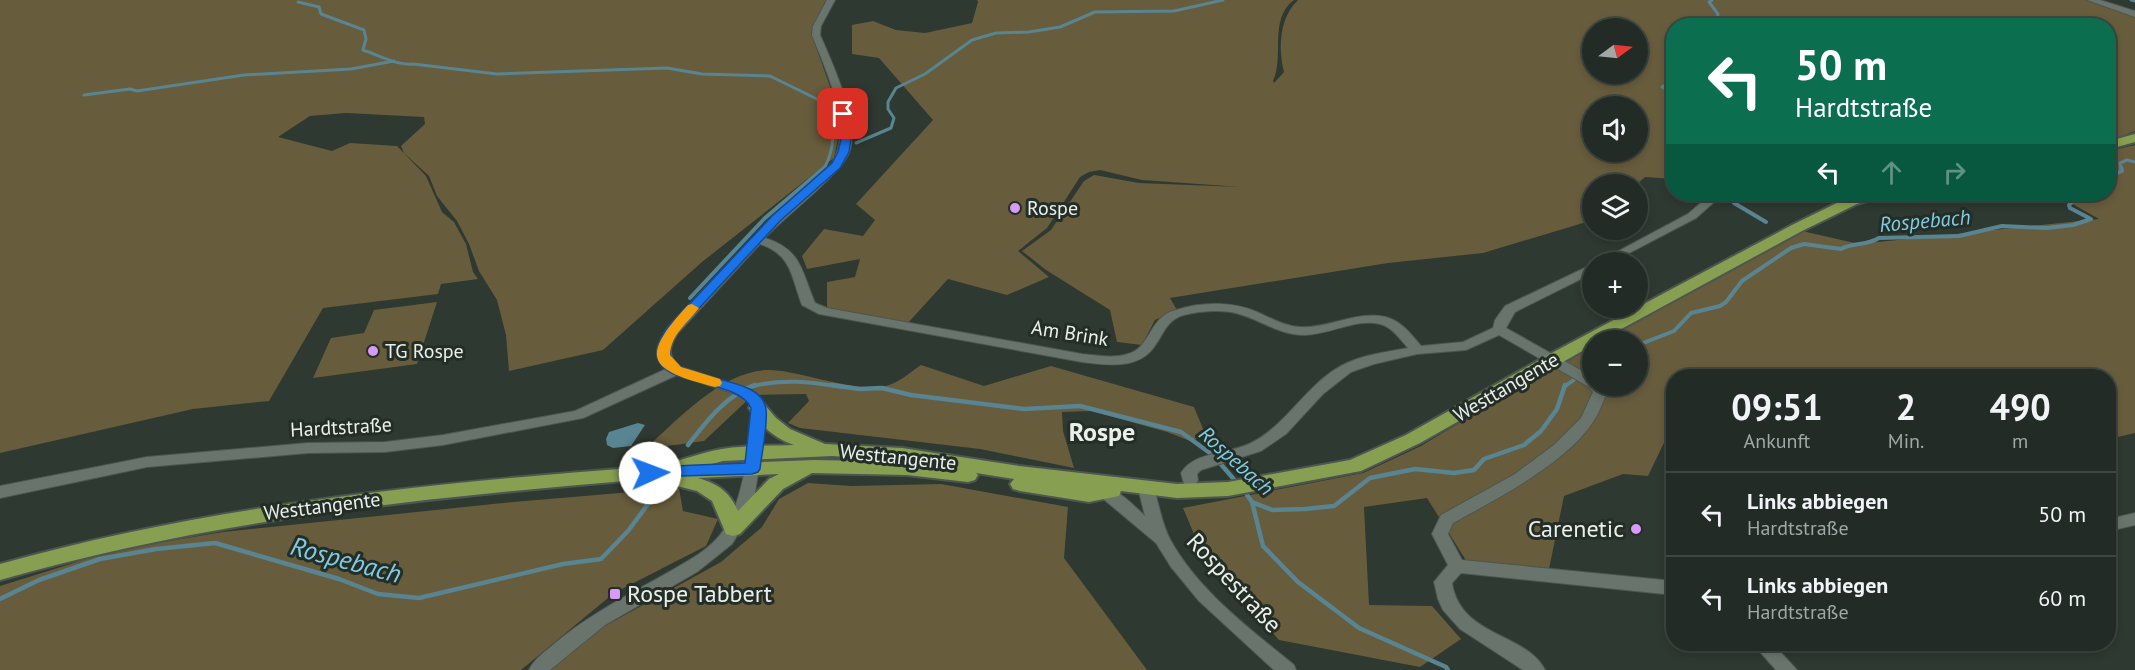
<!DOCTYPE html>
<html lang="de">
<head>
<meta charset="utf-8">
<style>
  body { margin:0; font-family:"PT Sans",sans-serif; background:#2a332d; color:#f1f3f6; height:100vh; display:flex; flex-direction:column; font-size:22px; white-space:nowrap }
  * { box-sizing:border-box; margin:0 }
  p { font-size:20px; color:#a2a7a7 }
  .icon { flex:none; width:33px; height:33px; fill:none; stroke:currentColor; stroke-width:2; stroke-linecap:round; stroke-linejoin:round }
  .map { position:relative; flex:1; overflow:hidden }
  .sheet { position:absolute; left:1666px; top:369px; width:450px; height:282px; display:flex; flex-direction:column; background:#222b25; border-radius:24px; box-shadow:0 3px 9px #0003,0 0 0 2px #3f4742 }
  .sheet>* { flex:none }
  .hud { position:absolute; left:1666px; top:18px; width:450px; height:183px; border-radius:24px; box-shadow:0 3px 9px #0003,0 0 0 2px #3f4742; background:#0b6e4f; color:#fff; overflow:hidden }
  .needle { width:39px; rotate:75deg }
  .fabs { position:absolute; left:1582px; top:18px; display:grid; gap:12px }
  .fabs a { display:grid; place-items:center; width:66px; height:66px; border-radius:50%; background:#222b25; box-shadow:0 3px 9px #0003,0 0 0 2px #3f4742; font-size:30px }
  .pin { position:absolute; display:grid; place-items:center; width:51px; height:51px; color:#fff; margin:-26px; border-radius:12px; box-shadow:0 3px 9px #0006 }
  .me { position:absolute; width:66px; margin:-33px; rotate:88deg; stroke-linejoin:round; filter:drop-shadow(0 0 4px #0008) }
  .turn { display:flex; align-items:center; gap:21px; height:126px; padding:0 30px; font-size:27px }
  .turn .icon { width:78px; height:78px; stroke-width:2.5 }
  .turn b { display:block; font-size:42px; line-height:51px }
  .lanes { display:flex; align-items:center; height:57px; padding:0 30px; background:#0003; justify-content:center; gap:30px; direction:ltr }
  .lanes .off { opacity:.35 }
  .eta { display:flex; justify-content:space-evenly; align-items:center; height:102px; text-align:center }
  .eta b { font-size:36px; font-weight:600; line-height:42px }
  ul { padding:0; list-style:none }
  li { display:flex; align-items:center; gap:18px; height:84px; padding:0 30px; border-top:2px solid #3f4742 }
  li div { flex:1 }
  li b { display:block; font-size:22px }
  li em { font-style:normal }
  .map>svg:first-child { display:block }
  .green { fill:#675c3c; fill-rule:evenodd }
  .water { fill:#598491 }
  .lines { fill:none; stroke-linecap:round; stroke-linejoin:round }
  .stream-far2 { stroke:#598491; stroke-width:3 }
  .stream-far1 { stroke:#598491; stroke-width:4 }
  .stream { stroke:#598491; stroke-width:4.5 }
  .minor-casing { stroke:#4d5650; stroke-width:2 }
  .major-casing { stroke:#4d5650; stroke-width:4 }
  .minor { fill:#69756c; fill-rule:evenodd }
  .major { fill:#879f50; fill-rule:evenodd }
  .route { fill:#1a73e8; stroke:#114b97; stroke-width:1.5 }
  .slow { fill:#f59e0b }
  .poi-dot { fill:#d89af8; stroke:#242e27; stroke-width:2 }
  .labels { text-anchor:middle; stroke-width:6; stroke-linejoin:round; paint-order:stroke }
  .poi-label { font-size:20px; fill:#e9f0eb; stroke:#242e27; text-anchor:start }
  .street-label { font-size:20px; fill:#e9f0eb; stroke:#242e27 }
  .water-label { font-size:21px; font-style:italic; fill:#81cce2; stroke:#242e27 }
  .near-poi-label { font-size:24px; fill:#e9f0eb; stroke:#242e27; text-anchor:end }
  .near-street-label { font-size:24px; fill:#e9f0eb; stroke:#242e27 }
  .district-label { font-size:26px; font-weight:bold; fill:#e9f0eb; stroke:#242e27 }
  .near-water-label { font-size:26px; font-style:italic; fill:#81cce2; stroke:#242e27 }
</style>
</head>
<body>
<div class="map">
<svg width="2135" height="670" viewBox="0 0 2135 670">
  <rect width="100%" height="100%" fill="#2e3931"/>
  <path class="green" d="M0,0h827l-16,33 22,62 6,39 -5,24 -132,104 -99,88 -94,21 -3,-36 -9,-35 -18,-29 -10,-27 -12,-23 -20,-25 -8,-20 -25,-23 -3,-7 24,-22 -1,-7 -78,-4 -36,3 -32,21 54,14 18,-8 47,3 29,30 16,36 12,10 12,22 7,28 5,7 -37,5 -3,10 -115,14 -54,93 -76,8 -193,44z
    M977,0h317c-26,19 -9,56 -21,81l1,2 10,-11c-6,-23 -5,-54 14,-72h788l49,15v116l-26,10v-115h-435v153l-29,-2 -8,7h-44v36l-110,33 -95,10 -218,35 7,12 -22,10 -13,25 -25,-3 -7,-32 -64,-40 -24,-19 29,-21 33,-49 10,-6 45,8 102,4 -99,-7 -42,-10 -11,2 -9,5 -33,51 -29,23 31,26 -42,18 -59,-16 -41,45 -80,-16v-26l28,-5 5,-18 -53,10 -5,-13 22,-27 39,7 12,-16 -19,-16 77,-84 -54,-62 -27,-4v-29l21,-4 23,9 29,3 47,-10 6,-21zM1593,28h45v46h-45zM1593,106h45v46h-45z
    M2135,145v288l-26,6v-63h-435v53l-3,-1 -23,48 -25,-2 -59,22 -15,73 -82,-7 -40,-64 -63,9 5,98 63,1 29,33 -41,28 -141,-27 -77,-87 -19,-45 180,-35 58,-27 172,-104v44h45v-46h-42l107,-59 99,-50 57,13 240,-25 -44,-25h54v-43z
    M437,302l-20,62 -104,14 18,-40 33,-5 10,-23z
    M921,365l63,21 67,-20 143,41 12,29 -16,5 -23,-9 -75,-21 -30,1 1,19 11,37 -94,-19 -180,-21 -12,-5 21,-22 -3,-7 -53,1 -49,46 -59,8c31,-28 77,-78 122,-79 33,-1 97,28 127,13 9,-4 18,-12 27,-18z
    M808,483l43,3 90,-2 127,23 -4,51 83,112h-598l54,-43 118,-65 41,-35 17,-28z
    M679,488l4,23 35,8 -12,27 -92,47 -93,77h-521v-84l115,-36 108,-18 290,-30z"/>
  <path class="water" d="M638,423l7,2 -14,21 -18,2 -6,-3 -1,-6 3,-7z"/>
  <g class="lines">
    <path class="stream-far2" d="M1712,0l-3,2 9,12 -2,12
      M2131,0l4,1
      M298,2l21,5 2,7 43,16 2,9 -3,11c16,5 34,16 50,14l84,10 170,-6 35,6 68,2 53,26c10,28 15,39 1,67
      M1674,67l-5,16 -7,4 7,3v9l5,10
      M84,95l46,-6 7,2 107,-16 107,-6 43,-8
      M856,143l35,-15 3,-10 -6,-9v-7l8,-14 29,-14 47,-34 24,-7 33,-1 31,-5 35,-15 79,-1 49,-11
      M2121,169l-1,-6 7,-3 8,2"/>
    <path class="stream-far1" d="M2109,180l1,-4 12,-5 -1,-4
      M1734,203l32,19
      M690,298l75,-80 60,-51
      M1638,345l36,-14 17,-18 29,-7 6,-4 16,-21 49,-33 13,-4 37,5c12,-7 26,-3 38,-11l80,-2 43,-10 45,2 26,-3 18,-6 -21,-11 -1,-3 7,-7 11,-4
      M750,387c31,-9 61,-5 93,0
      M1564,387l29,-21"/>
    <path class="stream" d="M832,385l27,4 23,-1 29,7 113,14 56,-3 101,26 33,24
      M688,445c17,-22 39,-51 67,-60
      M1219,462l19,22
      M1243,489l9,13 20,8 33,-1 29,-3 36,-28 45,-9 39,4 20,-3 10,-11 40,-14 17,-14 16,-22 8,-24
      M1252,502l11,44 35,36 61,46 87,39 2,3
      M0,599l39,-19 61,-21 56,-10 59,-6 124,36 39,15 41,4 144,-34 38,-5 27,-28 29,-39"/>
    <defs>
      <path id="minor" d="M827,0h8l-14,26 -1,9c12,27 41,90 29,118 -10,23 -64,63 -84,85 37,12 36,32 50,65l12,5 255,46c14,1 31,5 46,0 24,-7 20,-37 48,-44 26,-8 56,-9 81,2 14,6 27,14 43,15 29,2 56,-17 86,-10 15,4 25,17 35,29l42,-4 30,-14 2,-8 10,-14 88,-42v9l-78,39 -9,16 87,49v9h10l4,6c-4,10 -8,21 -14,30 -29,43 -95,76 -140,101l-5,11 14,26 212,21v14l-213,-22 -9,10c8,54 75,50 93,87h-22l-63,-41 -17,-19 -5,-11 -4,-17 14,-17 -16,-31 9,-19 74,-41 39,-29 27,-27 12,-26 -4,-5 -90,-52 -33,15 -49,4 -43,10 -23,8 -28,22 -37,40 -25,17 -60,19 -4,4 1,6 -2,4h-12l-3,-11c13,-22 49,-19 70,-30 36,-18 55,-58 90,-77 20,-11 45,-14 67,-18 -8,-9 -16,-21 -28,-24 -25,-6 -51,11 -76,11 -25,0 -43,-15 -65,-21 -16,-5 -39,-3 -55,1 -18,5 -20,19 -30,32 -16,23 -48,18 -72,15l-263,-48 -17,-9c-11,-29 -10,-50 -42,-61l-82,89c-9,15 -11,23 3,34l71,23 13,14v25l-11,70 -8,22 -14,23 -35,28 -92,53 -55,45h-21c5,-11 16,-18 25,-26 44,-37 96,-59 145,-90 10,-7 19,-15 26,-26 17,-25 28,-92 26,-123l-9,-9 -65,-21 -94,43 -140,27 -58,7 -77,1 -161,14 -147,31v-12l147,-29 161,-14 77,-1 58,-7 132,-24 91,-42c-16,-13 -8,-26 1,-41l105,-111 60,-54c22,-36 -6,-92 -20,-128l1,-9z
        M2087,0h13l35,11v6z
        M1711,194l11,1 -26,23 -84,44h-14l90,-48z
        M1146,482l6,2 2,4c5,17 8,37 17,53 28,50 79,88 123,124l2,5h-22l-75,-69 -28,-34 -15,-24 -61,-51 2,-4c17,-5 37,18 48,28l-7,-28 2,-4z
        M2135,513v12l-26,6v-12z
        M1753,644h20l24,26h-21z"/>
      <path id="major" d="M2135,134v8l-26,7v-8z
        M1862,194h20l-2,3 -23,7 -55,27 -201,109h-8v5l-173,98 -59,28 -133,25 -51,2 -56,-7 -2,5 -30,6 -69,-11 -7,-2 -3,-5 4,-5 -38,-6 2,2 -3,5 -7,2 -61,-7 -95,-2 -29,16 -43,45 -7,2 -7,-2 -14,-33 -15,-10 -36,-9 -1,-3 -23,1c-216,18 -429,40 -637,100v-16c211,-59 429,-81 646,-97 26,-2 51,-14 76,-18 23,-4 49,-3 72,-4 -20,-7 -33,-19 -45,-37l3,-4h12l12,14 14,11 35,15 77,4 117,18 158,18 51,-2 122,-22 56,-25 142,-80 244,-130 55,-27zM832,456l70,4 10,2 -97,-2 -103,4 11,-3zM779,474l-10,5 -31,32c-9,-20 -20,-27 -40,-33z"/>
    </defs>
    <use href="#minor" class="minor-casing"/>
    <use href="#major" class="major-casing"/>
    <use href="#minor" class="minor"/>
    <use href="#major" class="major"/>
  </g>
  <path class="route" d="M843,111l5,3 3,25 -2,13 -9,16 -60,53 -103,111 -6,13 -1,10c13,29 92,19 96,54 2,16 -4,42 -6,60l-2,3 -6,2 -108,3 -2,-4 2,-4 6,-2 95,-4 6,-55c-16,-36 -127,-15 -84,-80l105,-112 60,-53 6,-11 3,-13 -3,-25z"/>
  <path class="slow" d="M692,304l7,4c-12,16 -28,26 -29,47l11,12 39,12 2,4 -2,3 -5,1c-67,-17 -76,-29 -27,-82z"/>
  <g class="poi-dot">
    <circle cx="1015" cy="208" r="6"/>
    <circle cx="373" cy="351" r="6"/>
    <circle cx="1636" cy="529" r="6"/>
    <rect x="609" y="588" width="12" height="12" rx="3"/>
  </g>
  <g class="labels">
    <g class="poi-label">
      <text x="1027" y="215">Rospe</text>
      <text x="385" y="358">TG Rospe</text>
    </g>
    <g class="street-label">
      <text transform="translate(1070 333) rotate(9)" y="7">Am Brink</text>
      <text transform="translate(1506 387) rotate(-30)" y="7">Westtangente</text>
      <text transform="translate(341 427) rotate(-3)" y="7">Hardtstraße</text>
      <text transform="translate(898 457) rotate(6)" y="7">Westtangente</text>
      <text transform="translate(322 506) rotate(-7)" y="7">Westtangente</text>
    </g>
    <g class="water-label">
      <text transform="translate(1925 221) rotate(-5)" y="7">Rospebach</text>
      <text transform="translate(1236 461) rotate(42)" y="7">Rospebach</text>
    </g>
    <g class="near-poi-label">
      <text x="1624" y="537">Carenetic</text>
      <text x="627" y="602" text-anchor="start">Rospe Tabbert</text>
    </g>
    <g class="near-street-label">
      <text transform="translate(1234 583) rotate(47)" y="8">Rospestraße</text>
    </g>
    <g class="district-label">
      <text x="1102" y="441">Rospe</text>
    </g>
    <g class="near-water-label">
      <text transform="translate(346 560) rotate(15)" y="9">Rospebach</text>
    </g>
  </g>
</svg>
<div class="fabs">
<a><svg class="needle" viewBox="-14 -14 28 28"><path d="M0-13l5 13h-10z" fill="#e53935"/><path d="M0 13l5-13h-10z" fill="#a2a7a7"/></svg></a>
<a><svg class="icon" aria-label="sound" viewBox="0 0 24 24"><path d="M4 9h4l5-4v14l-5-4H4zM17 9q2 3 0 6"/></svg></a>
<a><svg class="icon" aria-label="layers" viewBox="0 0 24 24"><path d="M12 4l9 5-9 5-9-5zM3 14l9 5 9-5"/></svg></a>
<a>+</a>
<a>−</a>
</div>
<div class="pin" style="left:843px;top:114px;background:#d93025"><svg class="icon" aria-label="arrive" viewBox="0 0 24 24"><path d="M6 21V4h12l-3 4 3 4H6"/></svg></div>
<svg class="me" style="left:650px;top:473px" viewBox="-20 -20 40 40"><circle r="19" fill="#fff"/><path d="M0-13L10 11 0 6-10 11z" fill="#1a73e8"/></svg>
<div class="hud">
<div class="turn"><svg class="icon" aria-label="left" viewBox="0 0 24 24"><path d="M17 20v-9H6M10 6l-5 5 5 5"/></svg><div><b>50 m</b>Hardtstraße</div></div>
<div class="lanes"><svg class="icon" aria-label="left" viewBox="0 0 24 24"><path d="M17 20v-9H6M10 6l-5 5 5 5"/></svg><svg class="icon off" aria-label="ahead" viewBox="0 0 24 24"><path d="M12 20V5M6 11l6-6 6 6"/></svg><svg class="icon off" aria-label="right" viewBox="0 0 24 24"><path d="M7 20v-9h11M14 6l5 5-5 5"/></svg></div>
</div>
<section class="sheet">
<div class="eta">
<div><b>09:51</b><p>Ankunft</p></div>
<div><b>2</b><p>Min.</p></div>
<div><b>490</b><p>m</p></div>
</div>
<ul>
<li><svg class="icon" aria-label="left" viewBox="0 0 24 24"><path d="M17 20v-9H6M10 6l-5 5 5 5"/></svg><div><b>Links abbiegen</b><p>Hardtstraße</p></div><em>50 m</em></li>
<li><svg class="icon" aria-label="left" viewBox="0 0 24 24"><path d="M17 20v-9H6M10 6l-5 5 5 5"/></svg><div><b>Links abbiegen</b><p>Hardtstraße</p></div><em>60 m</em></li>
</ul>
</section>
</div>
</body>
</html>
